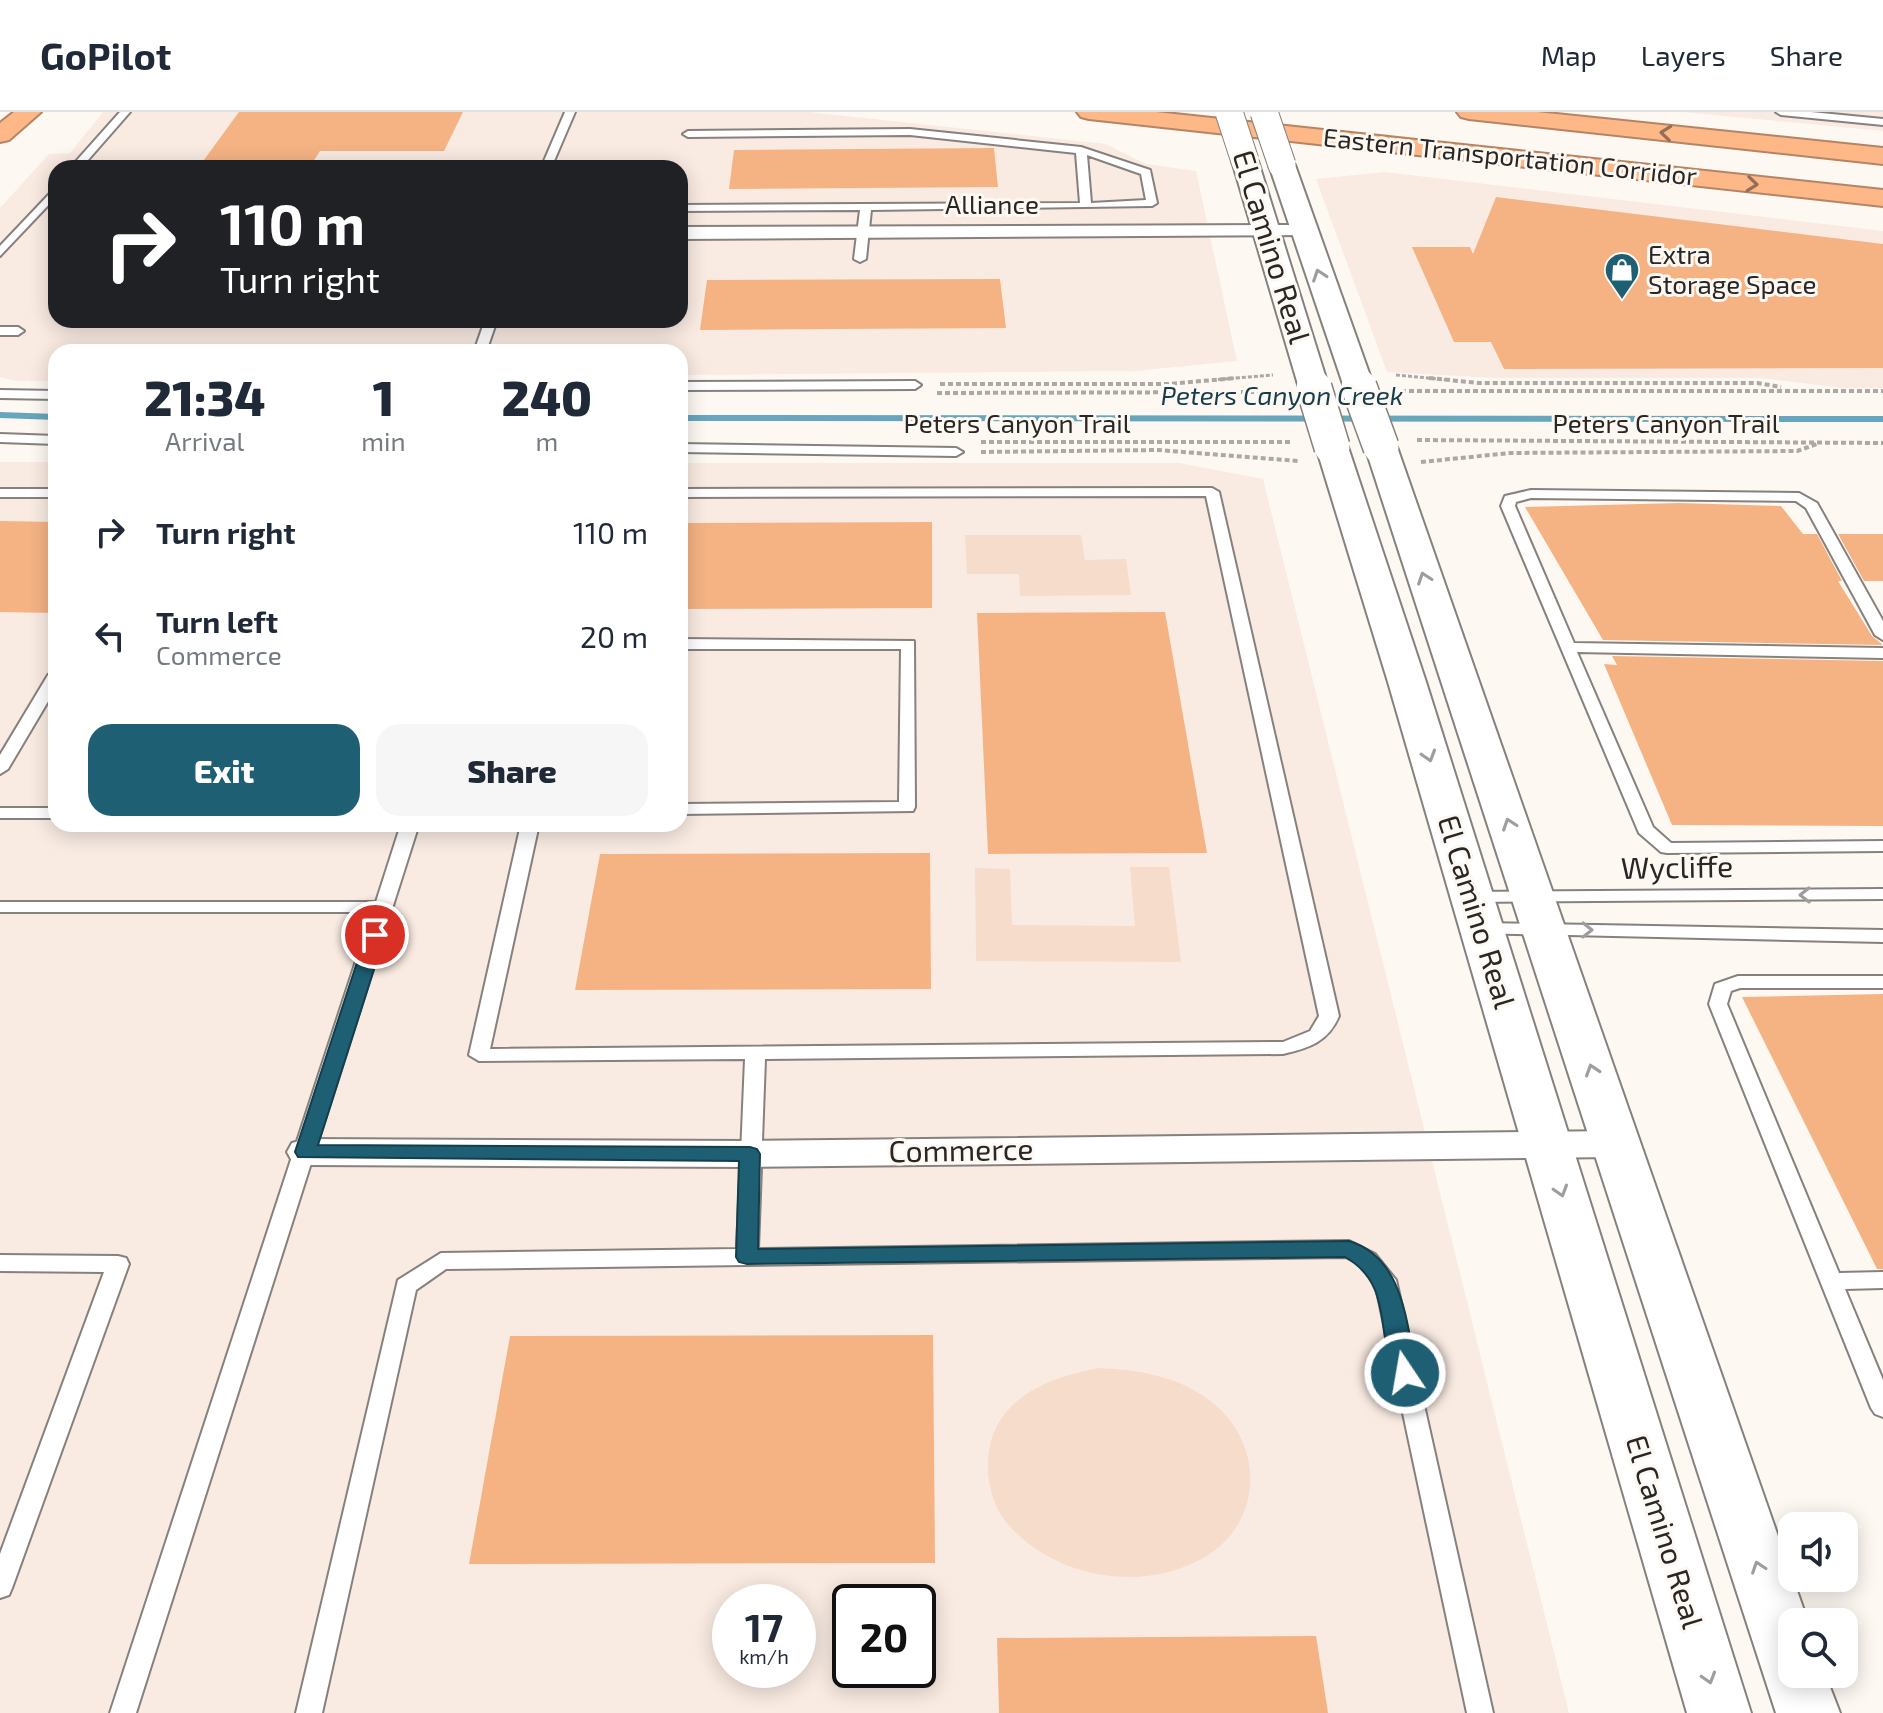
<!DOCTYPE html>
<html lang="en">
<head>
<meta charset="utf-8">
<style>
  body { margin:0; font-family:"Exo 2",sans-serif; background:#f6f6f7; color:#1f2937; height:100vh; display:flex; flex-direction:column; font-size:30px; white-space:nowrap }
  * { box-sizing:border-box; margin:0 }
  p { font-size:26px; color:#747a83 }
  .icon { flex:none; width:44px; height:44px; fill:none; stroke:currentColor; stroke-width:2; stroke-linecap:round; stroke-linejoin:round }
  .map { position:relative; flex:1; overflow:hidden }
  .sheet { position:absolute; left:48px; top:232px; width:640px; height:488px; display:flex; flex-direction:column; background:#fff; border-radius:24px; box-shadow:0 4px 20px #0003 }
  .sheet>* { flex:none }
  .banner { position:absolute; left:48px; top:48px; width:640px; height:168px; border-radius:24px; box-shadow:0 4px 20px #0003; background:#202124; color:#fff; overflow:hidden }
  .fabs { position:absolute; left:1778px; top:1400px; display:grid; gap:16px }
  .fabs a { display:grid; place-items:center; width:80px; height:80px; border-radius:16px; background:#fff; box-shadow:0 4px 20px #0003; font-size:40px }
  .speed { position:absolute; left:712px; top:1472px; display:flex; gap:16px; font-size:40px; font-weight:700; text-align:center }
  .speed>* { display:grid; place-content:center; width:104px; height:104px; border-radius:50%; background:#fff; box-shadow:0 4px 20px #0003; line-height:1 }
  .speed small { font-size:20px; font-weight:400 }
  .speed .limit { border:4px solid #111; border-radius:12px; background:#fff; color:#111 }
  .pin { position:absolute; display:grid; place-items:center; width:68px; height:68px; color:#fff; margin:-34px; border:4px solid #fff; border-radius:50%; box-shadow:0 2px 8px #0007 }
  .me { position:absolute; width:88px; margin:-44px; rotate:348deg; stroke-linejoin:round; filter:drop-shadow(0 0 6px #0008) }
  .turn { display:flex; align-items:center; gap:28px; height:168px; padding:0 40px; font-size:36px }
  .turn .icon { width:104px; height:104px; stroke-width:2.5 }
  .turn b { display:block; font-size:56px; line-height:68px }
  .eta { display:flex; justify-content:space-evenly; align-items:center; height:136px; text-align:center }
  .eta b { font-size:48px; font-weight:800; line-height:56px }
  .action { display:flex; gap:16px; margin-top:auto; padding:16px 40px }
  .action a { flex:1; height:92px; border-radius:24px; background:#1e5f74; color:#fff; font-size:32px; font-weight:800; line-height:92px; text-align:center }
  .action a+a { background:#f6f6f7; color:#1f2937 }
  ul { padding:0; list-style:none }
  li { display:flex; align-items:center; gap:24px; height:104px; padding:0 40px }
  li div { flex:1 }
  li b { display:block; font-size:30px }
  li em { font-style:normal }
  header { display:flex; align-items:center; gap:48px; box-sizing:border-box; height:112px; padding:0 40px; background:#fff; border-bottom:2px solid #e0e1e3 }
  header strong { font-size:38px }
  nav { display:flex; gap:44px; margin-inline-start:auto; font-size:28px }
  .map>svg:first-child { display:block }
  .built { fill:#f9ebe2; fill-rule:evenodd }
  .green { fill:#f6dcca }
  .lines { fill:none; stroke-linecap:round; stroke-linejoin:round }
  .stream { fill:#67a6bd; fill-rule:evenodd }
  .building { fill:#f5b384 }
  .lane-casing { stroke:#86817d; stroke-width:4 }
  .street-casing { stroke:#86817d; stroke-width:4 }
  .secondary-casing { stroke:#86817d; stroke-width:4 }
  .highway-casing { stroke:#b38564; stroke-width:4 }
  .path-far1 { stroke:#ada8a4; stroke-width:3; stroke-dasharray:4 2; stroke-linecap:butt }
  .path { stroke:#ada8a4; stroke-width:4; stroke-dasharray:5 3; stroke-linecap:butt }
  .lane { fill:#fff; fill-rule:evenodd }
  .street { fill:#fff; fill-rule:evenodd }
  .secondary { fill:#fff; fill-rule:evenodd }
  .highway { fill:#feb786; fill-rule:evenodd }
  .secondary-bridge-far1-casing { stroke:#86817d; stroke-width:29; stroke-linecap:butt }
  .secondary-bridge-casing { stroke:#86817d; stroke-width:38; stroke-linecap:butt }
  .secondary-bridge-far1 { stroke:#fff; stroke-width:27 }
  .secondary-bridge { stroke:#fff; stroke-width:35 }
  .oneway { stroke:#946f56 }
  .oneway2 { stroke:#9f9e9d }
  .route { fill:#1e5f74; stroke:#143e4b; stroke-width:2 }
  .labels { text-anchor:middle; stroke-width:6; stroke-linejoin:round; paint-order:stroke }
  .far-street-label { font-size:26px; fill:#292725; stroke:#fef8f3 }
  .far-poi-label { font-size:26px; fill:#292725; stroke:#fef8f3; text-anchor:start }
  .far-water-label { font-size:26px; font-style:italic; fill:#153e4c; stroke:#fef8f3 }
  .street-label { font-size:30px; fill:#292725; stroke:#fef8f3 }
</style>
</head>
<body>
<header>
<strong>GoPilot</strong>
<nav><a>Map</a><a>Layers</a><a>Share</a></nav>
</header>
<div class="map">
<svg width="1883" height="1601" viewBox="0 0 1883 1601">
  <rect width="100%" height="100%" fill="#fef8f3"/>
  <path class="built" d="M103,0h706l297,32 40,20 50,7 41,190 -102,10 -455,4v-23h-624v29h-41l-15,-4v-169l49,-54 21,-1zM56,56h624v152h-624z
    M1682,0h201v19z
    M1385,60l498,59v157h-38l-86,-10h-262l-110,-6 -71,-193z
    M0,350h56v362h624v-361h499l84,16 306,1234h-1569zM730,1490h68v68h-68zM850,1490h68v68h-68z"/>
  <path class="green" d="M965,423h116l4,25 41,-1 5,36 -111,1 -1,-22h-52z
    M1130,755h39l12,95 -205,-1 -1,-93 35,1 2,56 123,1z
    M1099,1256c40,2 81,8 114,35 51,41 51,119 -8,154 -63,37 -152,21 -199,-35 -11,-13 -17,-34 -18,-50 -3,-69 53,-93 111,-104z"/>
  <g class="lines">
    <path class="stream" d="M0,300l56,2v6l-56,-2z
      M680,303l1203,1v6l-1203,-1z"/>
  </g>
  <path class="building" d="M239,0h224l-19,39h-124l-11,17h-111z
    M994,36l4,39 -269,2 5,-39z
    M1496,85l387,47v124l-379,1 -13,-27h-37l-42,-95h58l3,7z
    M1000,167l6,49 -306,2 7,-50z
    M1679,391l102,3 22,28h14l25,47h-4l34,55 11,9 -280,-5 -78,-133z
    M0,409l56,1v91l-56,-1z
    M932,410v86l-252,1v-86z
    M1838,422h45v47h-19z
    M1165,500l42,241 -219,1 -11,-241z
    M1612,544l271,5v165l-211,-1 -68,-161 13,1z
    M930,741l1,136 -356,1 25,-136z
    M1883,882v275h-6l-135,-272z
    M933,1223l2,228 -466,1 41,-228z
    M1316,1524l12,77h-329l-2,-75z"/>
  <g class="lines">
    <defs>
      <path id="lane" d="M120,0h10l-49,56h-11z
        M565,0h10l-24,56h-10z
        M1776,0h35l72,7v6l-102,-10z
        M910,17l171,18 69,23 7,33 -5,3 -281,4 -5,49 -6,3 -6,-3 6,-49 -180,1v-6l400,-2 -4,-50 -166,-18 -222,2 -5,-3 5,-3zM1087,43l54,19 5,26 -55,3z
        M56,75v10l-56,59v-10z
        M485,208h12l-11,32h-12z
        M0,215h18l6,4 -6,4h-18z
        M680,270l235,-1 6,4 -6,4 -235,1z
        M0,278l56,1v8l-56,-1z
        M0,322l56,2v8l-56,-2z
        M680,332l276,4 7,4 -7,4 -276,-4z
        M1212,376l7,4 120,524c-11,26 -30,32 -56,38l-518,5 -7,190 591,-8 26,13 21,26 97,433h-26l-92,-431 -16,-18 -13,-7 -900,12 -30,21 -94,423h-26l102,-433 43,-27 296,-4 8,-190 -266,2 -10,-6 52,-231h18l-49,225 793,-7 27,-11 9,-15 -113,-520 -526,1v-8z
        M0,377h56v8h-56z
        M1531,378l268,3 18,10 66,118v19l-8,-5 -69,-127 -10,-7 -265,-3 -15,4 -1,4 59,137 309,5v10l-306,-6 76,175 18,16 212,-2v10l-216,2 -6,-1 -22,-19 -138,-327 4,-10z
        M680,527l234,2 1,166 -2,4 -233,3v-10l219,-2 2,-153h-221z
        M56,558v18l-48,81 -8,5v-19l48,-80z
        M0,696h56v10h-56z
        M401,712h18l-283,889h-26l262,-801h-372v-10h376z
        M1883,777v10l-411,3 -9,-5 9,-5z
        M1481,811l402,7v12l-408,-9 -3,-4z
        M1738,864h145v12h-143l-9,3 -4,13 112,269 44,-1v16l-38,1 38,91v37l-8,-3 -4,-6 -162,-404 6,-20z
        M0,1143l118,1 8,2 3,6 -117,324 -3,7 -9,3v-44l104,-282 -104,-1z"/>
      <path id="street" d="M1303,113l7,2 3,4 -3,4 -630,4v-12z
        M1617,1019l14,4 5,9 -5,9 -14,4 -867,10 -444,-2 -14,-4 -5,-9 5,-9 14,-4 444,2z"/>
      <path id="secondary" d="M1245,41l9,3 4,5 71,227 -4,7 -11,2 -11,-2 -4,-7 -67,-227 4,-5z
        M1282,45l9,3 4,5 79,222 -4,7 -11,2 -11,-2 -4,-7 -75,-222 4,-5z
        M1332,325l11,3 5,7 78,235 325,1031h-64l-299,-1031 -72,-235 5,-7z
        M1381,325l11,3 5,7 411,1175h-16v52h33l15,39h-64l-411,-1266 5,-7z"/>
      <path id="highway" d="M14,0h27l-32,28 -9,2v-19z
        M1077,0h79l727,78v16l-794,-87 -8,-2z
        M1457,0h80l346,36v16l-414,-45 -8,-2z"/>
    </defs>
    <use href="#lane" class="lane-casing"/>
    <use href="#street" class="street-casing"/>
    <use href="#secondary" class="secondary-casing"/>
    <use href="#highway" class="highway-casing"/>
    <path class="path-far1" d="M1396,263l54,5
      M1212,268l61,-5"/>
    <path class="path" d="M1429,266l50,5h278l24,4
      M940,272h228l68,-6
      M1401,279h482
      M937,281l342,-1
      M1417,328l466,3
      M981,330h310
      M981,340l177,-2 141,11
      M1421,350l89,-9 287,-2 20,-7"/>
    <use href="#lane" class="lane"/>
    <use href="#street" class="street"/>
    <use href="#secondary" class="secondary"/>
    <use href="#highway" class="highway"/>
    <defs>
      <path id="secondary-bridge-far1" d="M1229,0l16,49
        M1264,0l18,53"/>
      <path id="secondary-bridge" d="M1359,275l22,60
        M1314,276l18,59"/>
    </defs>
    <use href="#secondary-bridge-far1" class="secondary-bridge-far1-casing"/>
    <use href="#secondary-bridge" class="secondary-bridge-casing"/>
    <use href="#secondary-bridge-far1" class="secondary-bridge-far1"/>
    <use href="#secondary-bridge" class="secondary-bridge"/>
  </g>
  <defs><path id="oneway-chevron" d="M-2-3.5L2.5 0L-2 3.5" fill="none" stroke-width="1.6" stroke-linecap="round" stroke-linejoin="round" transform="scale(2)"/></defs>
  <g class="oneway">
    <use href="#oneway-chevron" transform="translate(1666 21) rotate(-174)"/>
    <use href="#oneway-chevron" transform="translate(1752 72) rotate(6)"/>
  </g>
  <g class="oneway2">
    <use href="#oneway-chevron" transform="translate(1319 163) rotate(-109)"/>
    <use href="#oneway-chevron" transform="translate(1424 466) rotate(-109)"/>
    <use href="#oneway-chevron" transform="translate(1429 644) rotate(73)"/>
    <use href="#oneway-chevron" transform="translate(1509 712) rotate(-109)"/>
    <use href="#oneway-chevron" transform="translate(1805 783) rotate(179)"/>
    <use href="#oneway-chevron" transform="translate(1587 818) rotate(1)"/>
    <use href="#oneway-chevron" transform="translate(1592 958) rotate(-108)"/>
    <use href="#oneway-chevron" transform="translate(1561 1079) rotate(73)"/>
    <use href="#oneway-chevron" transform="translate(1758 1455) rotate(-109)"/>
    <use href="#oneway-chevron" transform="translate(1709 1566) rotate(73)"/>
  </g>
  <path class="route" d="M375,817l10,6 -67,210 432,2 7,2 3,5 -2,95 591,-8c56,17 57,84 68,132l-4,6 -8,3 -8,-3c-23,-43 -2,-94 -52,-122l-598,7 -8,-2 -3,-5 3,-96 -441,-4 -3,-5 71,-217z"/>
  <defs>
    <symbol id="shop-pin" viewBox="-11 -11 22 30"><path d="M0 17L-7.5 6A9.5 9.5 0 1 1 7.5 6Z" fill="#1e5f74" stroke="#fef8f3"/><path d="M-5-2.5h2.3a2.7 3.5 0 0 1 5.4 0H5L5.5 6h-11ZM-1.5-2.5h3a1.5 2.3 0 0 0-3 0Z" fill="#fff"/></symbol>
  </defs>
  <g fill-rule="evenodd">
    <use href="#shop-pin" x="1602" y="138" width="40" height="54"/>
  </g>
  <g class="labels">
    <g class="far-street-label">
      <text transform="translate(1510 45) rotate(6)" y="9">Eastern Transportation Corridor</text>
      <text x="992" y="102">Alliance</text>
      <text x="1017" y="321">Peters Canyon Trail</text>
      <text x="1666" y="321">Peters Canyon Trail</text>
    </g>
    <g class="far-poi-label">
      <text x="1648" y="152">Extra<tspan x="1648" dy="30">Storage Space</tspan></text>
    </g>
    <g class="far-water-label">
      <text x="1282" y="293">Peters Canyon Creek</text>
    </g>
    <g class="street-label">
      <text transform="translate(1271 135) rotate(73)" y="10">El Camino Real</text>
      <text transform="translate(1677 756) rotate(-1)" y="10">Wycliffe</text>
      <text transform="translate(1476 800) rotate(73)" y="10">El Camino Real</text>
      <text transform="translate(961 1039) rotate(-1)" y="10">Commerce</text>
      <text transform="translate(1664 1420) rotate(73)" y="10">El Camino Real</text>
    </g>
  </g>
</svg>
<div class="fabs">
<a><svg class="icon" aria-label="sound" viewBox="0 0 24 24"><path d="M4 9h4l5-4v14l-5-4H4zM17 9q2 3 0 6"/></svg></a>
<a><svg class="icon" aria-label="search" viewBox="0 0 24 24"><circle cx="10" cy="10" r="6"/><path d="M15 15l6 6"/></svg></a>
</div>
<div class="speed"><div>17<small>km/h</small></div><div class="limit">20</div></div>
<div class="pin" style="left:375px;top:823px;background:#d93025"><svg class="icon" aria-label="arrive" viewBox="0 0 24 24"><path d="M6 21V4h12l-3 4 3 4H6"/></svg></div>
<svg class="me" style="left:1405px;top:1261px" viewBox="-20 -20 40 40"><circle r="17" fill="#1e5f74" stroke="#fff" stroke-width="3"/><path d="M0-11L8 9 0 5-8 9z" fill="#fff"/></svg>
<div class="banner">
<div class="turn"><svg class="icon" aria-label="right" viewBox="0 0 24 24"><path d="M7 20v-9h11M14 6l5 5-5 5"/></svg><div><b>110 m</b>Turn right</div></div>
</div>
<section class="sheet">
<div class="eta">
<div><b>21:34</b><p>Arrival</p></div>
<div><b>1</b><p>min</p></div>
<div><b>240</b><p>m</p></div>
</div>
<ul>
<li><svg class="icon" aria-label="right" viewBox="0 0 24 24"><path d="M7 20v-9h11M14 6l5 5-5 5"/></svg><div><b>Turn right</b></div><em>110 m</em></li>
<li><svg class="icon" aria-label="left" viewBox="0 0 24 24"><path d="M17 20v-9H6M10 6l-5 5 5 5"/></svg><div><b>Turn left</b><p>Commerce</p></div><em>20 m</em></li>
</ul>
<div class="action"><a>Exit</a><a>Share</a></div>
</section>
</div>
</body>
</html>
